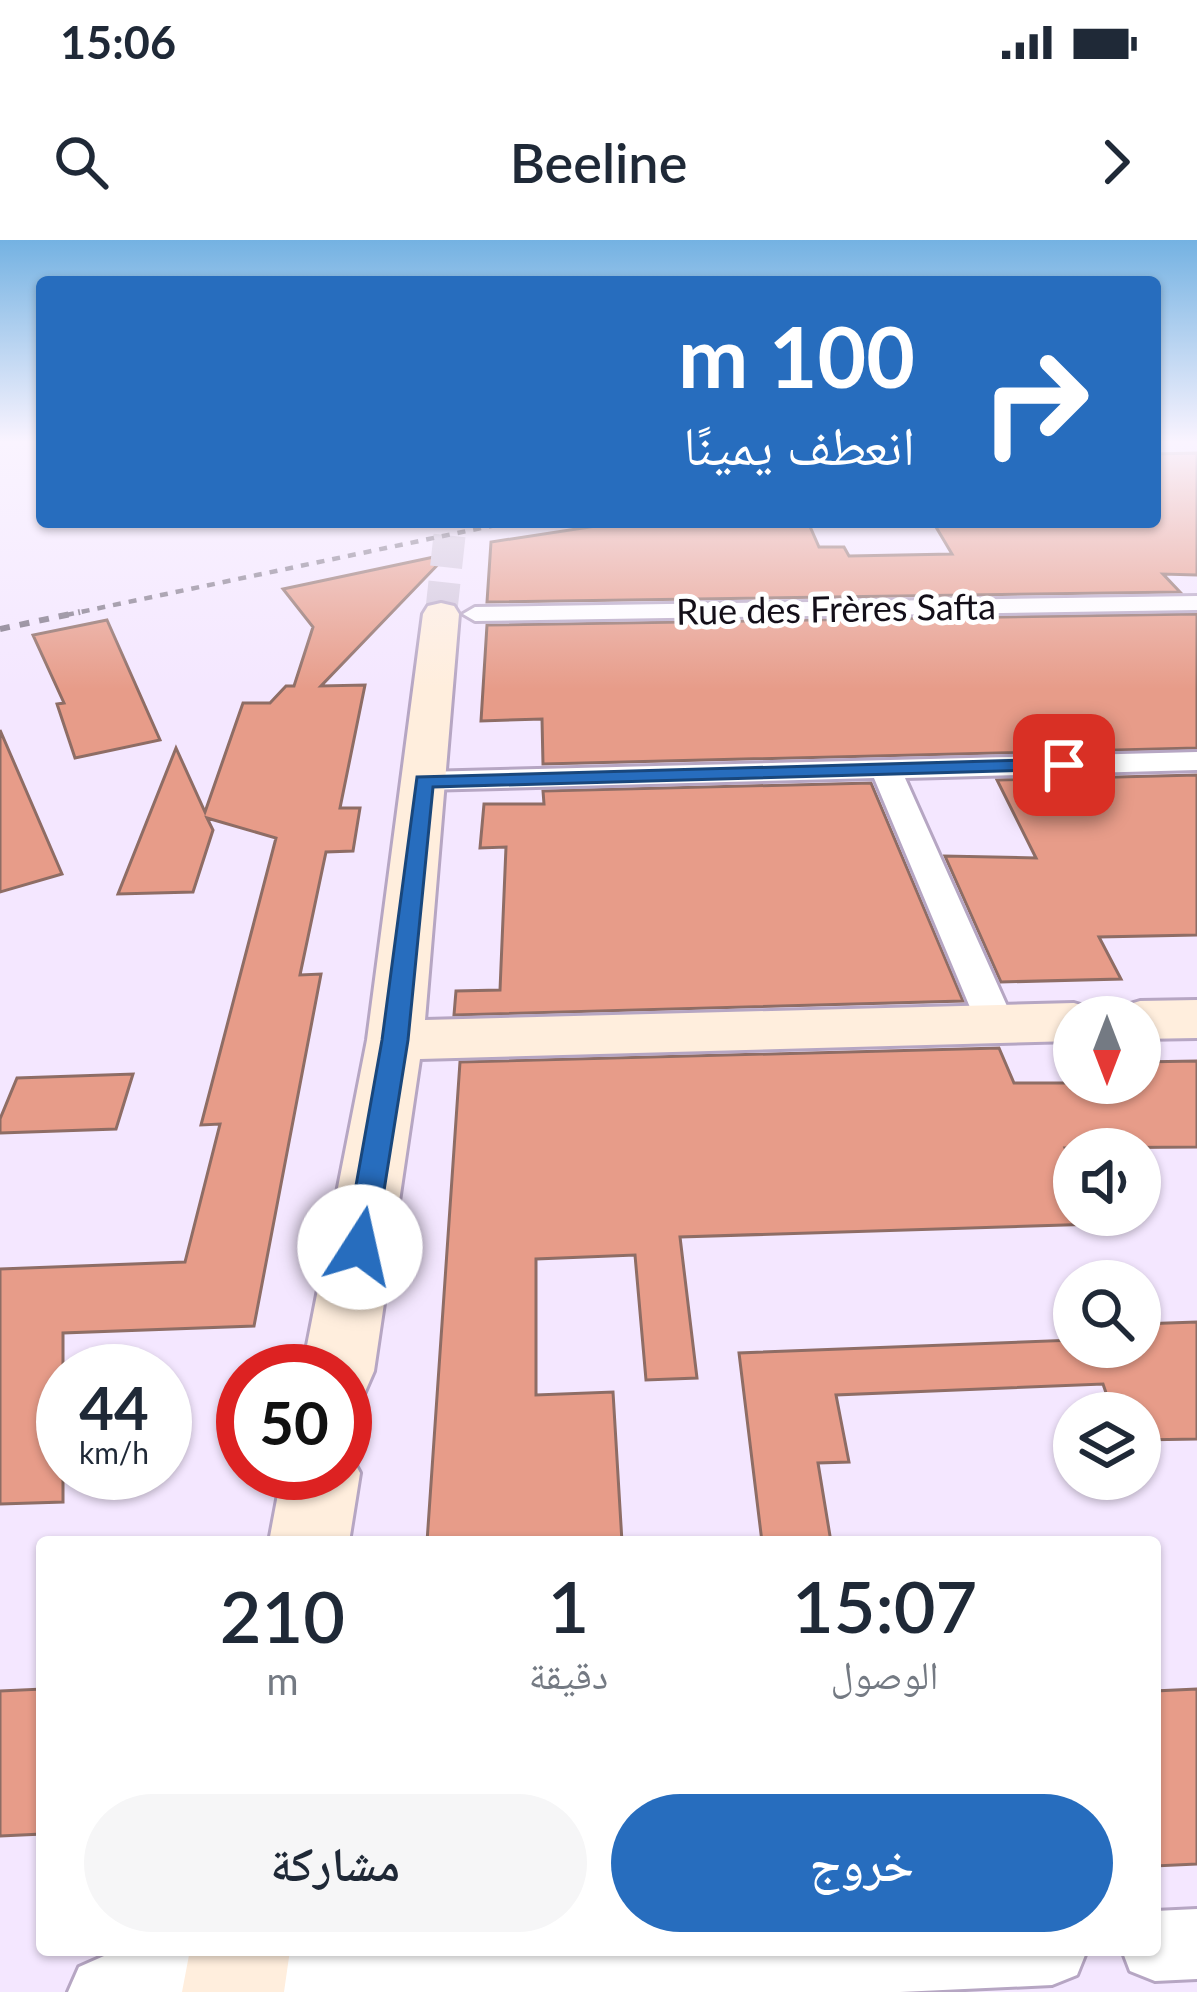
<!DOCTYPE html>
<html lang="ar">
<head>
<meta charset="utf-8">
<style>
  body { margin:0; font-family:Lato,"Noto Naskh Arabic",sans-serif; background:#f6f6f7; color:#1f2937; direction:rtl; height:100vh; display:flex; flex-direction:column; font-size:45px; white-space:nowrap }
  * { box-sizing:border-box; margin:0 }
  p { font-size:39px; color:#747a83 }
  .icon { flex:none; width:66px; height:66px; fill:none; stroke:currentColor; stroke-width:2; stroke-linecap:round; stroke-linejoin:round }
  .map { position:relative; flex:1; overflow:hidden; direction:ltr }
  .panel { position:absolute; left:36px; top:1296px; width:1125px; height:420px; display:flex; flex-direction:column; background:#fff; border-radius:12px; box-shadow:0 3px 9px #0004; direction:rtl }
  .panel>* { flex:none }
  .banner { position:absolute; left:36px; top:36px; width:1125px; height:252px; border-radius:12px; box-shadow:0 3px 9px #0004; direction:rtl; background:#276dbe; color:#fff; overflow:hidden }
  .needle { width:78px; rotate:180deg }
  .tools { position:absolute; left:1053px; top:756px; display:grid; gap:24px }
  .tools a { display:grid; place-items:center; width:108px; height:108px; border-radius:50%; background:#fff; box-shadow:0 3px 9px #0004; font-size:60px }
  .speed { position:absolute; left:36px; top:1104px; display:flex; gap:24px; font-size:60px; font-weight:700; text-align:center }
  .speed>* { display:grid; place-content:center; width:156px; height:156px; border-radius:50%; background:#fff; box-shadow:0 3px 9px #0004; line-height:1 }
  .speed small { font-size:30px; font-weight:400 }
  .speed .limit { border:18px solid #d22; background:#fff; color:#111 }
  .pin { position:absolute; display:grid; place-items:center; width:102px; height:102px; color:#fff; margin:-51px; border-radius:24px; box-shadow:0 6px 18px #0006 }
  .me { position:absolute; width:132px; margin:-66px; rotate:10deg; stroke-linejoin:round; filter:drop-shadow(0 0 9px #0008) }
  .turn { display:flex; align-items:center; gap:42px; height:252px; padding:0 48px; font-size:54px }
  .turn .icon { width:156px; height:156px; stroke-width:2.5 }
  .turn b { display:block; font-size:84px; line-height:102px }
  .eta { display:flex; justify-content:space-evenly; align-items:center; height:204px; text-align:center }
  .eta b { font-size:72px; font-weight:600; line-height:84px }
  .button { display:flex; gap:24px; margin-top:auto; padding:24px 48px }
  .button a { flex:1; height:138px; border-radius:72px; background:#276dbe; color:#fff; font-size:48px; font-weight:600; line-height:138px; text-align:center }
  .button a+a { background:#f6f6f7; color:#1f2937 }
  .status { display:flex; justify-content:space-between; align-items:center; height:84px; padding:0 60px; background:#fff; direction:ltr }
  .status svg { height:33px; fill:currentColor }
  header { display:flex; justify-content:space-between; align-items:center; height:156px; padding:0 48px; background:#fff; font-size:54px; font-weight:600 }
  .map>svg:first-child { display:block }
  .building { fill:#e79c89; stroke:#8e6d65; stroke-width:3 }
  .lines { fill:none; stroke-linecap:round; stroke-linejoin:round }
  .secondary-tunnel { stroke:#d2c7dc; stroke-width:32; stroke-dasharray:32 15; stroke-linecap:butt }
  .minor-casing { stroke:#b6a6c3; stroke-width:6 }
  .secondary-casing { stroke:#b6a6c3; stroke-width:6 }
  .minor { fill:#fff; fill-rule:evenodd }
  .secondary { fill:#fed; fill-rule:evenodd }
  .rail-far1 { stroke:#7e7686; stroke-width:4.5; stroke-dasharray:8 8; stroke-linecap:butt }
  .rail { stroke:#7e7686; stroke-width:6; stroke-dasharray:10 10; stroke-linecap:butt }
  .route { fill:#276dbe; stroke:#19477c; stroke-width:3 }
  .labels { text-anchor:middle; stroke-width:10; stroke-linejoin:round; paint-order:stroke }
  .far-street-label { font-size:36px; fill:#140f19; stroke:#fff }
</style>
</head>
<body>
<div class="status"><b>15:06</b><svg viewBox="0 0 49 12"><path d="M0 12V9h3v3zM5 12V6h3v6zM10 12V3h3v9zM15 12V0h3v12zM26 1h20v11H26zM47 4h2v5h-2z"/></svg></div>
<header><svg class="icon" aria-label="forward" viewBox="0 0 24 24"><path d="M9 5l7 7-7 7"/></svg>Beeline<svg class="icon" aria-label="search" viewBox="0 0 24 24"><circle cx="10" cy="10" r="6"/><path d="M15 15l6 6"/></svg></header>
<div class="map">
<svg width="1197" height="1752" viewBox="0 0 1197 1752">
  <rect width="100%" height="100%" fill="#f4e7ff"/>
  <path class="building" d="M1197,213v122l-34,-1 17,18 -693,10 4,-60 131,-20h186l11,25h25l5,9 103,-2 -19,-32h222v-68z
    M448,314l-127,132 44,-1 -25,123h20l-7,43 -27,1 -26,123 21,-1 -67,352 -191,7v169l-63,2v-235l185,-7 35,-138 -19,1 75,-287 -69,-20 6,12 -20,62 -75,2 58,-146 29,64 38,-109h27l16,-17h8l19,-59 -30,-38z
    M1197,374v134l-654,16 -1,-45 -61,2 6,-96z
    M107,380l53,120 -85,18 -18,-54 7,-1 -31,-68z
    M0,490l62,144 -62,18z
    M1197,535v160l-98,2 22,42 -120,3 -56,-126 91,2 -39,-78z
    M871,543l92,218 -509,14 2,-24 44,-1 6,-143 -26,1 4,-44h60l-1,-13z
    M999,808l15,35h126v-21l57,-1v86l-132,1 9,22v45h19l3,9 -416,13 17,141 -51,2 -11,-125 -99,4v136l77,-3 9,150h-195l33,-480z
    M133,834l-17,55 -116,4v-14l17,-41z
    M1197,1082v117l-57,1v-27h-27l-10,-29 -267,11 13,67 -31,1 13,79h-69l-23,-189 335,-13v7h66v-23z
    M42,1449v145l-42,2v-145z
    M1197,1449v175l-42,2v-175z"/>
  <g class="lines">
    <path class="secondary-tunnel" d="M441,374l10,-92"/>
    <defs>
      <path id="minor" d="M1197,356v14l-722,11 -12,-7 12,-7z
        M1197,512v18l-292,8 110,246 -5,9 -14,4 -14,-4 -5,-9 -103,-246 -450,12 -15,-9 15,-9z
        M1197,1669v70l-42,2 -25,-10 -8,-21h33v-39z
        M245,1710h842l-10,25 -25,10 -152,7h-832l11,-25 25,-11z"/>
      <path id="secondary" d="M441,363l13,3 5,8 -34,406 649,-17 20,6 5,8h-25v24l-654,18 -46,312 -10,23 -19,7v-30h-43l65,-331 56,-426 5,-8z
        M1197,760v38l-57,1v-22h-26l6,-10 20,-6z
        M345,1205l15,28 -11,69h-80l13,-69h63z
        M190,1710h100l-6,42h-102z"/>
    </defs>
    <use href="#minor" class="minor-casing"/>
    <use href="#secondary" class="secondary-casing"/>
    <use href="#minor" class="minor"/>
    <use href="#secondary" class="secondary"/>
    <path class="rail-far1" d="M66,375l444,-93"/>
    <path class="rail" d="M0,389l80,-17"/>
  </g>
  <linearGradient id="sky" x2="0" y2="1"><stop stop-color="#74b2e2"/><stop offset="0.45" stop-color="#faf4ff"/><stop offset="1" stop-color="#faf4ff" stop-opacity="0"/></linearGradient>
  <rect width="1197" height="449" fill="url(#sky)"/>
  <path class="route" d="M1064,519l7,2v8l-638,18 -25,253 -33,207 -5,9 -10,3 -11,-3 -4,-9 37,-207 35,-263z"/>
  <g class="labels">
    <g class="far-street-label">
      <text transform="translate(836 369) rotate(-1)" y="13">Rue des Frères Safta</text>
    </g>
  </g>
</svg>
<div class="tools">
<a><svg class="needle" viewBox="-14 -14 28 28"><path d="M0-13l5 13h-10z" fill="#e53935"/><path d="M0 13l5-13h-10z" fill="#747a83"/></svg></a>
<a><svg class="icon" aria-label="sound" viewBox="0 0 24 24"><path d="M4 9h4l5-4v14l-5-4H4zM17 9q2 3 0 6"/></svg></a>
<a><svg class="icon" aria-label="search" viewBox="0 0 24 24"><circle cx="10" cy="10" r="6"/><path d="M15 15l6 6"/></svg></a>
<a><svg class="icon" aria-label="layers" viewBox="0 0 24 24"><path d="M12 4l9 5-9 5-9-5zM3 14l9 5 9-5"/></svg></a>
</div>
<div class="speed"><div>44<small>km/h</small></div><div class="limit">50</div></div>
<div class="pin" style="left:1064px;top:525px;background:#d93025"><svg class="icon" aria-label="arrive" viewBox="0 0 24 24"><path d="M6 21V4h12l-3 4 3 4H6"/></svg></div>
<svg class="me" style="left:360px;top:1007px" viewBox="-20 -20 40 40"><circle r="19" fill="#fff"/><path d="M0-13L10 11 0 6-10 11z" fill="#276dbe"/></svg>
<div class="banner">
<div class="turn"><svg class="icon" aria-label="right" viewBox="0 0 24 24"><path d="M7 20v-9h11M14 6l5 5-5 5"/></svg><div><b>100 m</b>انعطف يمينًا</div></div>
</div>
<section class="panel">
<div class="eta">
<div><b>15:07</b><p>الوصول</p></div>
<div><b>1</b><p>دقيقة</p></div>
<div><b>210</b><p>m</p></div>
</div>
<div class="button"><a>خروج</a><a>مشاركة</a></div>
</section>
</div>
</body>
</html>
